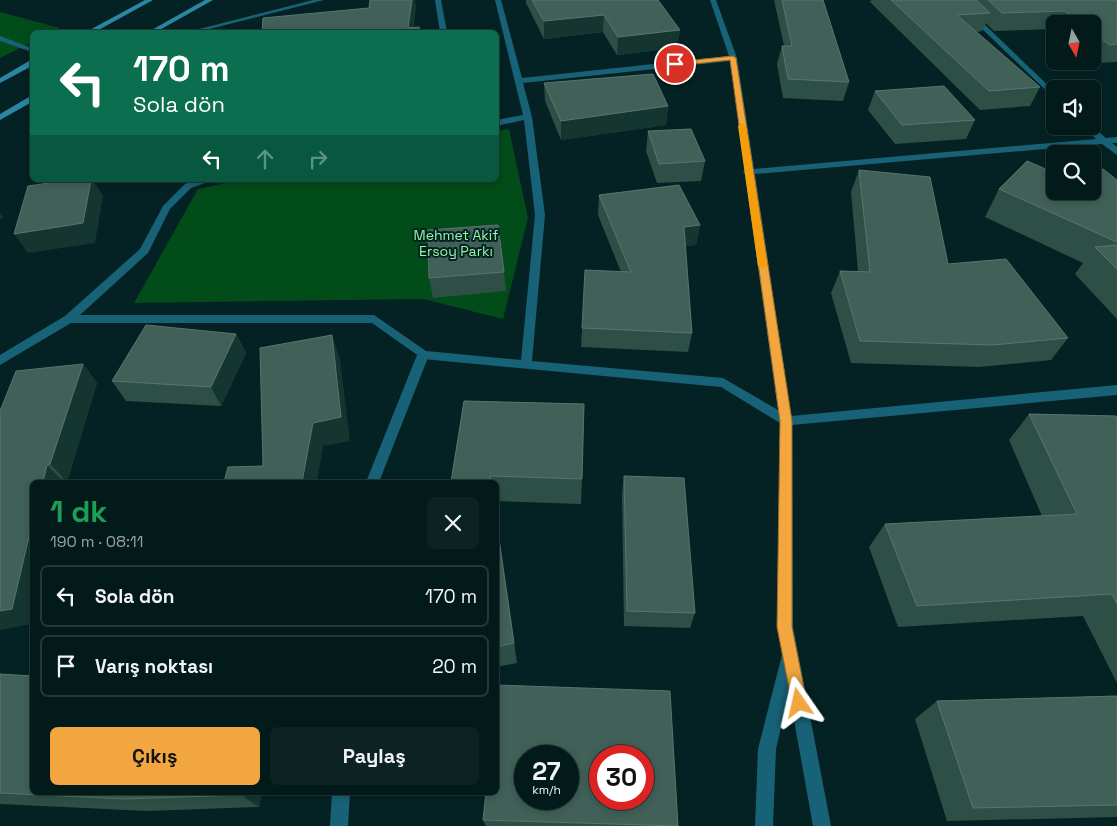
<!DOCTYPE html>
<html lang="tr">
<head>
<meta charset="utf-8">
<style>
  body { margin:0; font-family:"Space Grotesk",sans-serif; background:#0d2323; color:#f1f3f6; height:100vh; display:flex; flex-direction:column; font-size:19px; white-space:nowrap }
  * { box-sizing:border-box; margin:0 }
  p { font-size:16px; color:#97a1a2 }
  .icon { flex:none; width:28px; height:28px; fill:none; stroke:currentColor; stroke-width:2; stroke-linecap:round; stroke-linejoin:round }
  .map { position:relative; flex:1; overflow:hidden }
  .side { position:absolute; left:30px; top:480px; width:469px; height:315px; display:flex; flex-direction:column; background:#031a1a; border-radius:8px; box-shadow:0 2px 8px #0003,0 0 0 1px #243839 }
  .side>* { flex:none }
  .banner { position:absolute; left:30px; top:30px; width:469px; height:152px; border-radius:8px; box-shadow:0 2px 8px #0003,0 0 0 1px #243839; background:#0b6e4f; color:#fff; overflow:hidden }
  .needle { width:32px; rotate:171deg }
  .controls { position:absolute; left:1046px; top:15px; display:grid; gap:10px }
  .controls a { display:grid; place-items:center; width:55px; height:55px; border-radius:8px; background:#031a1a; box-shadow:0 2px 8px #0003,0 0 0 1px #243839; font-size:25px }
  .speed { position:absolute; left:514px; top:745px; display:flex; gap:10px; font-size:25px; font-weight:700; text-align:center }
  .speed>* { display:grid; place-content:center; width:65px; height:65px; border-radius:50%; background:#031a1a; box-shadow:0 2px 8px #0003,0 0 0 1px #243839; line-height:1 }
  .speed small { font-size:12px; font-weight:400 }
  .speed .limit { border:8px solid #d22; background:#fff; color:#111 }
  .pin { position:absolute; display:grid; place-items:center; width:42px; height:42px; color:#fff; margin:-21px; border:2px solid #fff; border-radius:50%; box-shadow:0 1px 5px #0007 }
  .me { position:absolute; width:55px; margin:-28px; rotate:349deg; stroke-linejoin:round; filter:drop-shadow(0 0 4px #0008) }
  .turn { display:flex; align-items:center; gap:18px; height:105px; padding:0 20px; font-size:22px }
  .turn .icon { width:65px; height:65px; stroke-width:2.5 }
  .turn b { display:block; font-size:35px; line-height:42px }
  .lanes { display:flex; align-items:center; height:48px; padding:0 20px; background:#0003; justify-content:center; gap:25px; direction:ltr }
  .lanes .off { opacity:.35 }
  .round { display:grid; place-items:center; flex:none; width:52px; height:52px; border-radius:8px; background:#0d2323 }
  .headline { display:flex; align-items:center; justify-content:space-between; height:85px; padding:0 20px }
  h1 { font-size:30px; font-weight:700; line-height:38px; color:#1e9e55 }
  .action { display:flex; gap:10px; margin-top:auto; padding:10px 20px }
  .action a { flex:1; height:58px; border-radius:8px; background:#f1a63f; color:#111; font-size:20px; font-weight:700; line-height:58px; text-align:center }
  .action a+a { background:#0d2323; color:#f1f3f6 }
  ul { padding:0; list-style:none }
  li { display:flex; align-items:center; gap:15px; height:62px; margin:0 10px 8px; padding:0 10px; border:2px solid #243839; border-radius:8px }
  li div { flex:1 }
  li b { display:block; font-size:19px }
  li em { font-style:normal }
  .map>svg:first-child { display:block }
  .green { fill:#014c18 }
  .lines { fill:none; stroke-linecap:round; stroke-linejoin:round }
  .lane { fill:#186278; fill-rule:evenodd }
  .street { fill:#186278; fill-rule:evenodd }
  .secondary { fill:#2b86a3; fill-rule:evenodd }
  .wall { fill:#2e4f46 }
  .shaded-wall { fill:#153630 }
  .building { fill:#406058; stroke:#58766f; fill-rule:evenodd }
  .route { fill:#f1a63f; stroke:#9d6c29 }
  .slow { fill:#f59e0b }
  .labels { text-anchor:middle; stroke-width:4; stroke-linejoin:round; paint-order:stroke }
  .park-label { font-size:14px; fill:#97f4a3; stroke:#042223 }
</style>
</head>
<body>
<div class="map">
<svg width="1117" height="826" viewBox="0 0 1117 826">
  <rect width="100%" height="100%" fill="#042223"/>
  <path class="green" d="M0,12l60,16 -10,4h-18v10l-32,16z
    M509,129l19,89 -25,101 -80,-20 -289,4 64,-114 41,-9h257v-49z"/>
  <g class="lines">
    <path class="lane" d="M0,36l32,12v4l-32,-11z
      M423,351l6,4 -50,127h-13l51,-127z
      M332,792h18l-2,34h-18z"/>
    <path class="street" d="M313,0h11l-126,32h-11z
      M435,0h6l6,32h-7z
      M495,0h6l21,78 207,-22 -19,-56h6l21,58 17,111 342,-30 -14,-13h10l14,12 11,-1v6h-5l5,4v8l-15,-11 -347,30 36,242 326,-31v10l-325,30 1,202 38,199h-18l-24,-134 -13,57 -3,77h-18l3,-77 24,-94 -5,-28 3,-204 -59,-36 -298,-28 -51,-36h-301l-71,42v-10l65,-39 75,-67 23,-43 22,-22 13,-4h15l-22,8 -21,21 -22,44 -68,62h294l52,36 95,9 14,-145 -11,-95 -28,6v-6l27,-5zM730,61l15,109 -2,2 2,2 33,236 -55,-32 -191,-17 13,-146 -13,-98 -9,-34z
      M952,0h7l96,92v7z"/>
    <path class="secondary" d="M145,0h8l-58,32h-9z
      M205,0h8l-57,32h-8z
      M29,61h3v5l-32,17v-5z
      M29,97h3v5l-32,18v-6z"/>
  </g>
  <path class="wall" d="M526,0h132l22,30 -3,18 -60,7 -14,-23 -59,7 -18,-36z
    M774,0h49l26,82 -6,19 -60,-3 -6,-34 5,-18h2z
    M871,0h246v62l-18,1 -7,-5v-34h-37v5l-61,2 -8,-8 -4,8 -6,1 64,55 -10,19 -50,4 -110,-108z
    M544,83l124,23 -2,19 -105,15 -16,-39z
    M875,91l100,29 -9,19 -71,5 -27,-34z
    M648,131l57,30 -4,20 -44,2 -11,-32z
    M859,170l89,94 120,74 -17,22 -72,7 -128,-4 -20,-70 9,-22h18l-7,-79z
    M1117,180v139l-42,-45 8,-11 -98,-46 14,-28 56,2z
    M599,195l101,30 -4,20 -11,1 7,87 -4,19 -107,-5 1,-19 39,-56 -23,-57z
    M504,272l2,19 -73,7 -4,-20z
    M236,334l10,19 -25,53 -95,-5 -14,-20z
    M83,364l14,19 -30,99h-35v142l-32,-213z
    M464,401l118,78 -1,25 -85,-3v-19h-45z
    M1029,414l88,4v265l-34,-67 -185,11 -29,-80 16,-23 157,-8 -33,-76z
    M624,476l71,137 -5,15 -66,-2 -2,-132z
    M496,518l21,145 -21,4z
    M0,674l32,118h230l-3,15 -111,4 -148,-7z
    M1117,696v121l-170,4 -32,-102 22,-18z
    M483,820l195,6h-192z"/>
  <path class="shaded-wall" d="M412,0h3l1,8 -3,24 -5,-4z
    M604,15l-1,17 -59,7v-18z
    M680,30l-3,18 -60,7 1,-18z
    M668,106l-2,19 -105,15v-19z
    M91,180h2l10,16 -8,47 -67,10 -14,-19z
    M0,213l3,4 -3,3z
    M700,225l-4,20 -15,2 3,-20z
    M236,334l10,19 -25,53 -10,-19z
    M332,335l8,24 10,82 -27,5 -6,36h-15l11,-59z
    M83,364l14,19 -30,99 -17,-18z
    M47,465l17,17h-21z
    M32,524v100l-32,6v-19z
    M242,792h20l-3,15 -18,-12z"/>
  <path class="building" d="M370,0h42l-4,28 11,-1 1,5h-158l1,-14 106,-10z
    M532,0h126l22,30 -62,7 -14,-22 -60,6z
    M782,0h41l26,82 -61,-3 -6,-33h10z
    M891,0h85l14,13 -33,2 83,72 -51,4z
    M988,0h129v44l-7,1 -18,-13v-8h-10l-17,-13 -63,2z
    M653,74l15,32 -107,15 -17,-38z
    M944,86l31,34 -73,5 -27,-34z
    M691,129l14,32 -46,3 -11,-33z
    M1027,161l28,12v18h37v-20l11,-2 14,11v62l-118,-53z
    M859,170l71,7 18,87 58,-5 62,79 -75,7 -133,-4 -20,-70 30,1z
    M70,180h21l-8,43 -69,11 14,-48z
    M679,185l21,40 -16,2 8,106 -110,-5 3,-58 46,2 -32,-77z
    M498,225l6,47 -75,6 -1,-48z
    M1117,245v24l-22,-22z
    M146,325l90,9 -25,53 -99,-6z
    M332,335l9,82 -28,6 -11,59h-78l4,-15 35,-1 -3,-118z
    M83,364l-33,100 -3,1 -4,17h-11v42l-20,85 -12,2v-200l16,-40z
    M464,401l120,3 -2,75 -92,-3 1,6h-40z
    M1029,414l87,2 1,2v186l-5,-10 -195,12 -32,-82 192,-10z
    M624,476l60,2 11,135 -68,-2z
    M496,518l18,125 -18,4z
    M0,674l32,2v116h210l-1,3 -117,4 -124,-6z
    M496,685l174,6 8,135 -195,-6 3,-28h10zM525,756h43v43h-43zM600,756h42v43h-42z
    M1117,696v109l-144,3 -36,-107z"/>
  <path class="route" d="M733,56l3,2 56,363v206l15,76 -2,5 -6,2 -5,-2 -2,-5 -15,-76 3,-206 -50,-361 -55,6 -4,-2 4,-2z"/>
  <path class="slow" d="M742,123l4,3 21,140 -5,3 -4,-3 -20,-140z"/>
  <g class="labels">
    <g class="park-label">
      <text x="456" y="240">Mehmet Akif<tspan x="456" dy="16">Ersoy Parkı</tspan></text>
    </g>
  </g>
</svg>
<div class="controls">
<a><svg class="needle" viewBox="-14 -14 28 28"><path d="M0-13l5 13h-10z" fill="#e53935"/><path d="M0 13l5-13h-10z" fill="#97a1a2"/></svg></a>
<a><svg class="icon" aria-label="sound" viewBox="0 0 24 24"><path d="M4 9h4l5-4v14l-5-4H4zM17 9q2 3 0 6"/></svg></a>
<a><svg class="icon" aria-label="search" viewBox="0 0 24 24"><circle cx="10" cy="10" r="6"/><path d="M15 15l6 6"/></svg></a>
</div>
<div class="speed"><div>27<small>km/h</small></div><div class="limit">30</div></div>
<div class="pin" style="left:675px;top:64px;background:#d93025"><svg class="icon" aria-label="arrive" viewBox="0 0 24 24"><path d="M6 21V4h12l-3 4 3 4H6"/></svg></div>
<svg class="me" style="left:799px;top:703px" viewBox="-20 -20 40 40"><path d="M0-17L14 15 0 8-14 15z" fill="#f1a63f" stroke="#fff" stroke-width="4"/></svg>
<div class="banner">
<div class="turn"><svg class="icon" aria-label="left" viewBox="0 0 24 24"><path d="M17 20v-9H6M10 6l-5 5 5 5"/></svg><div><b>170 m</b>Sola dön</div></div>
<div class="lanes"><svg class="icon" aria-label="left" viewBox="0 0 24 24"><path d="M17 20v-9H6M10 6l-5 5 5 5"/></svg><svg class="icon off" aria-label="ahead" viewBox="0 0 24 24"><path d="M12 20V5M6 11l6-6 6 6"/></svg><svg class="icon off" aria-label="right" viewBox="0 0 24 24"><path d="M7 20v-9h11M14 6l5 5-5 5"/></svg></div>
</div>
<section class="side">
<div class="headline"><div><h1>1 dk</h1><p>190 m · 08:11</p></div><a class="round"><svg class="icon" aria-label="close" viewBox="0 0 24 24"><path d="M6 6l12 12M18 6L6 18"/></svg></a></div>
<ul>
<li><svg class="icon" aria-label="left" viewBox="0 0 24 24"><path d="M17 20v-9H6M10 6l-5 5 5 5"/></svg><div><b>Sola dön</b></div><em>170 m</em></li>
<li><svg class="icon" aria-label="arrive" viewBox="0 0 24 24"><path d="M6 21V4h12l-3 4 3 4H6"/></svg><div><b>Varış noktası</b></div><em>20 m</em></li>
</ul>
<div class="action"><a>Çıkış</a><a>Paylaş</a></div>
</section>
</div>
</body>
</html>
